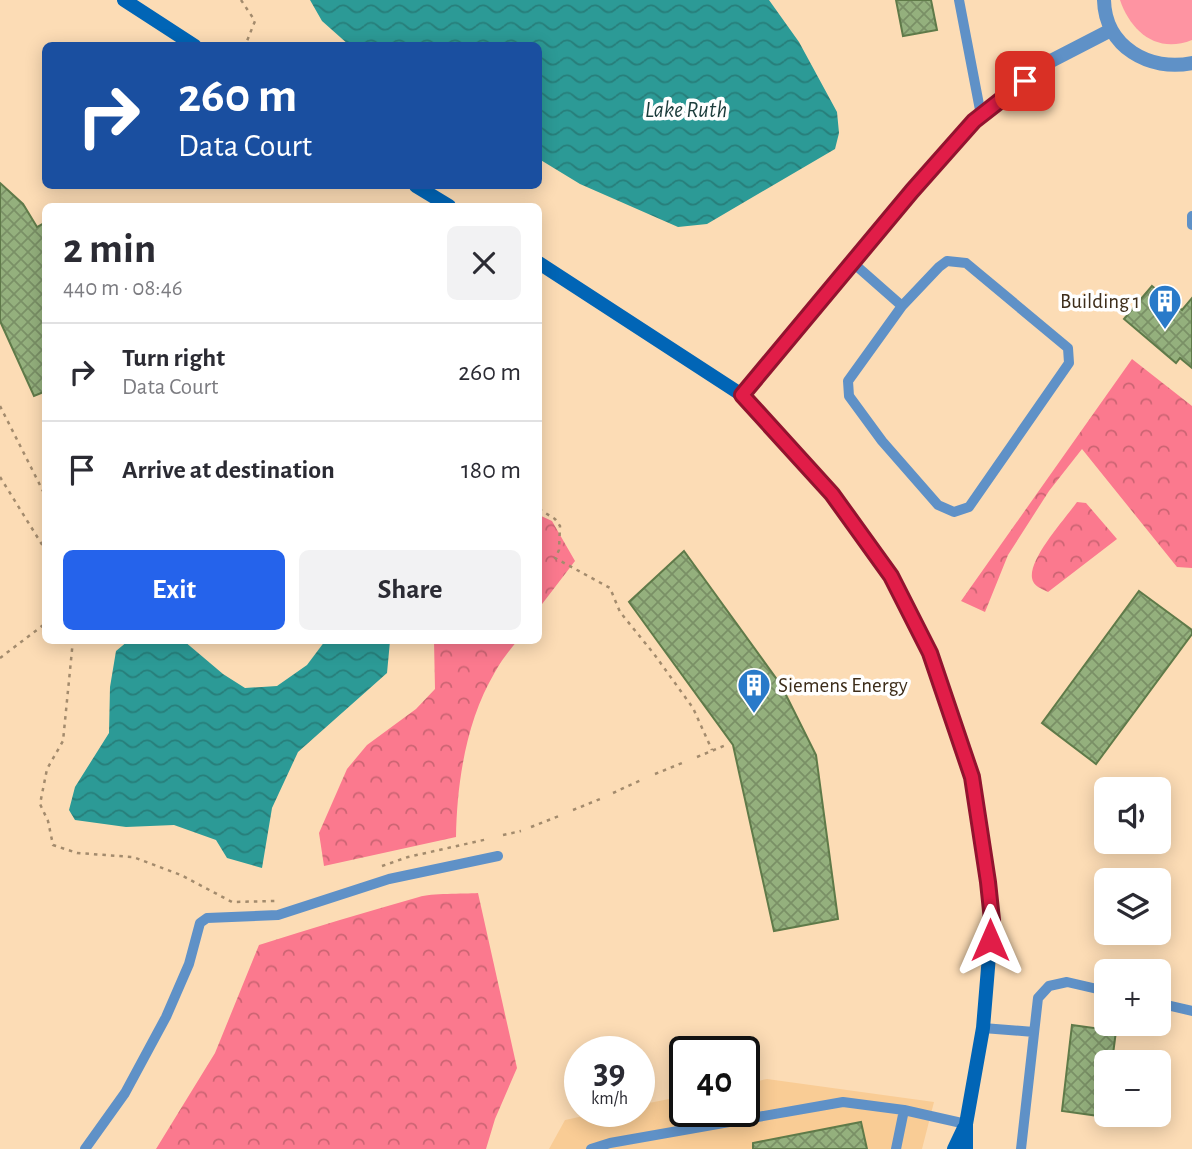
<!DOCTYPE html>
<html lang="en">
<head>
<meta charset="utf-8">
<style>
  body { margin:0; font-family:"Alegreya Sans",sans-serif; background:#f2f2f3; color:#2b2b33; height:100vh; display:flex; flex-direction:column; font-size:26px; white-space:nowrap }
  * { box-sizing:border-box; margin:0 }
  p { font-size:23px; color:#7c7c81 }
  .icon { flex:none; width:38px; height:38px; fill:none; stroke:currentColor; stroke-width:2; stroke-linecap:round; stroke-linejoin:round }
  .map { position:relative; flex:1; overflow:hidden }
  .sheet { position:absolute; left:42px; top:203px; width:500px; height:441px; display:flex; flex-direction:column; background:#fff; border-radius:10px; box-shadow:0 4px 18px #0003 }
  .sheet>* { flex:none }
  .top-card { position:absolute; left:42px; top:42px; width:500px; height:147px; border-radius:10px; box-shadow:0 4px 18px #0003; background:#1a4fa0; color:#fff; overflow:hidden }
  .buttons { position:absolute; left:1094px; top:777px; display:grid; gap:14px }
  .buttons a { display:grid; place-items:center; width:77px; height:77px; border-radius:10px; background:#fff; box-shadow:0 4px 18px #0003; font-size:35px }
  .speed { position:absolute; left:564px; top:1036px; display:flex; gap:14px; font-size:35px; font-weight:700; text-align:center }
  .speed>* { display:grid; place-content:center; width:91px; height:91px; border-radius:50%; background:#fff; box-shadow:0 4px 18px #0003; line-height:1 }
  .speed small { font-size:18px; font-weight:400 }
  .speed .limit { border:4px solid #111; border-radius:10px; background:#fff; color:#111 }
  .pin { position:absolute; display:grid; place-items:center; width:60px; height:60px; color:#fff; margin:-30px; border-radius:14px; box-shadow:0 4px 10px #0006 }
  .me { position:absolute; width:77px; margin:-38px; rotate:0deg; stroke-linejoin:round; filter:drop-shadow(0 0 5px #0008) }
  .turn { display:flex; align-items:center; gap:24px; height:147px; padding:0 21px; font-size:32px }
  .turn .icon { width:91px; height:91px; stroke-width:2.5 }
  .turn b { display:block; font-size:49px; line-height:60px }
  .round { display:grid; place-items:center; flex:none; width:74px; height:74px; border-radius:10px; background:#f2f2f3 }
  .headline { display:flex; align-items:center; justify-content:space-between; height:119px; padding:0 21px }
  h1 { font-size:42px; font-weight:700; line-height:52px }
  .cta { display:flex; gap:14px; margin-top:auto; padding:14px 21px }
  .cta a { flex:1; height:80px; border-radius:10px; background:#2563eb; color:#fff; font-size:28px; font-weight:700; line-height:80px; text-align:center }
  .cta a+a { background:#f2f2f3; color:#2b2b33 }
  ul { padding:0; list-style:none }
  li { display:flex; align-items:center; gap:21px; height:98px; padding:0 21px; border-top:2px solid #e1e1e2 }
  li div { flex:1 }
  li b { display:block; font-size:26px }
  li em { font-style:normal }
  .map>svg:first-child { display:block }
  .built { fill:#f9cc95 }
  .grass { fill:#fe94a2 }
  .forest { fill:url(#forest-crowns) }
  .water { fill:url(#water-waves) }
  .building { fill:url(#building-cross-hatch); stroke:#5f7a49; stroke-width:2 }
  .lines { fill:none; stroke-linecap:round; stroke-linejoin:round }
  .path { stroke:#a38b6d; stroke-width:2.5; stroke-dasharray:3.5 5; stroke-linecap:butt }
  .lane { stroke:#5f91c7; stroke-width:10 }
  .street { stroke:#5f91c7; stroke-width:14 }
  .secondary { stroke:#0165b6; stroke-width:14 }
  .route-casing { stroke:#92132f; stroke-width:18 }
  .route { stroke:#e11d48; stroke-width:12 }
  .labels { text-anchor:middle; stroke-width:7; stroke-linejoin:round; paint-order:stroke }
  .poi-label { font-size:21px; fill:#3d2d1a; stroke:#fff; text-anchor:end }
  .water-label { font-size:23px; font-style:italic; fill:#1d3d3c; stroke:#fff }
</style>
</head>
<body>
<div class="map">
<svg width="1192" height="1149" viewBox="0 0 1192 1149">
  <defs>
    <pattern id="forest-crowns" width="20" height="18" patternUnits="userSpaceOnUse" patternTransform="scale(1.75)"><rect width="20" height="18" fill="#fb798e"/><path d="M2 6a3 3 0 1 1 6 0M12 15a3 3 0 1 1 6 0" fill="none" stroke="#cc6473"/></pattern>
    <pattern id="water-waves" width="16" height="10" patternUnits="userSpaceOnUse" patternTransform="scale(1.75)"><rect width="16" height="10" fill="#2c9a96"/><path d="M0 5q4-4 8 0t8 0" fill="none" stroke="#277e7a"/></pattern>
    <pattern id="building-cross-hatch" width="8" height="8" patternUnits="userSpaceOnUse" patternTransform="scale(1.75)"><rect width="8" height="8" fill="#94b07d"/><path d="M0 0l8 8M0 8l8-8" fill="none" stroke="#7a9066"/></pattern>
  </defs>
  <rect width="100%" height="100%" fill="#fcdcb5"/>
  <path class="built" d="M767,1079l167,23 -12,47h-373l16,-29 42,-9h32v-6l45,-9v15h60v-27z"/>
  <path class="grass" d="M1120,0h72v40c-35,14 -61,-8 -72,-40z"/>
  <path class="forest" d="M1132,359l60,47v162l-15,-1 -95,-118 -33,42 -41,64 -23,57 -24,-11z
    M1077,502l9,1 31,36 -69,53c-6,-3 -15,-6 -16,-14 -3,-20 33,-59 45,-76z
    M539,515l13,6 23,40 -36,47z
    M434,641h83c-8,10 -16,20 -22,31 -29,49 -38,110 -39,165l-132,29 -5,-33 28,-64 20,-24 49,-36 19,-20z
    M478,893l39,175 -22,51 -9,30h-330l59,-96 44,-108c53,-17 107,-33 160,-48 12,-4 44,-3 59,-4z"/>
  <path class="water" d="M310,0h459l30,42 38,70 2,21 -4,16 -128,75 -29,3 -98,-43 -41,-25v-113l-190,-1 -27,-24z
    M128,641h56l39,33 22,14 32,-2 30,-21 18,-24h65l-3,32 -89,79 -26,56 -10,60 -35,-10 -11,-18 -42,-15 -48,2 -51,-7 -6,-10 6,-23 34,-54 1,-46 6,-36z"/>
  <path class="building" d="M896,0h35l6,30 -34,6z
    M0,183l23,21 14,23 9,-5v169l-12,5 -34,-75z
    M1152,286l30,24 10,-12v70l-12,-10 -4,5 -52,-44z
    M684,551l97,134 35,70 22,164 -64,12 -41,-186 -104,-143z
    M1139,591l53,39v4l-96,130 -54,-41z
    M1072,1025l44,6 -4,31h-6v55l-44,-6z
    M861,1122l6,27h-114v-6z"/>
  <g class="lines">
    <path class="path" d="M241,0l14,21 -10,25
      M0,406l46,91
      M0,477l46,74
      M539,509l16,10 5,7 -1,24 -4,8 55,30 10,24 34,42 39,54 19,42
      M73,640l-10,101 -16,28 -7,35 8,17 5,24 24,8 56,4 48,18 51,27 44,-1
      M0,658l46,-35
      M697,757l29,-12
      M655,774l27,-11
      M613,793l28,-13
      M573,810l27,-11
      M531,827l28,-11
      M503,835l18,-4
      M382,866l26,-9 80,-18"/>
    <path class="lane" d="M959,0l22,115
      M1192,216v9
      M852,262l50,44 -54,75 1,15 33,45 56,64 16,7 15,-5 100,-144 -1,-15 -102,-85 -19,-2 -8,6 -37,39
      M1158,1003l34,8
      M983,1028l51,4
      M85,1149l40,-56 41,-76 23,-53 11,-41 7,-5 71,-3 111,-36 109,-23
      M591,1149l19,-6 233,-41 61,8 62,14
      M896,1149l8,-39
      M1021,1149l17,-151 11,-12 18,-4 39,9"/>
    <path class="street" d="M1104,0c1,47 46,72 88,63
      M742,395l170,-204 62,-70 73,-58 64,-33"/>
    <path class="secondary" d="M124,0l71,46
      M416,186l33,20
      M539,263l203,132 90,99 59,82 39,77 42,124 16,105 4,38 -9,108 -17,96v25
      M954,1149l10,-21"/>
  </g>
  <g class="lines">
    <defs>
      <path id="route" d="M990,940l2,-20 -4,-38 -16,-105 -42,-124 -39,-77 -59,-82 -90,-99 170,-204 62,-70 51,-40"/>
    </defs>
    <use href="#route" class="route-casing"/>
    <use href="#route" class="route"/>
  </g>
  <defs>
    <symbol id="building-pin" viewBox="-11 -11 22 30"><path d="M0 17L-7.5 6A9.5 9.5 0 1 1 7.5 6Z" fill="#297ac9" stroke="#fff"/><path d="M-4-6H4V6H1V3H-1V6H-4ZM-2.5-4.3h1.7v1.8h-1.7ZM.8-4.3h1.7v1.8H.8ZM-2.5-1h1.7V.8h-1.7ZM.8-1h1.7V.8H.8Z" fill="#fff"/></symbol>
  </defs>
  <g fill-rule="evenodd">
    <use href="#building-pin" x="1146" y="282" width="38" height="52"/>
    <use href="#building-pin" x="735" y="666" width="38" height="52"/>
  </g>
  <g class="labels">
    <g class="poi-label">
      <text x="1140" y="308">Building 1</text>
      <text x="778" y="692" text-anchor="start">Siemens Energy</text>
    </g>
    <g class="water-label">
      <text x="686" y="117">Lake Ruth</text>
    </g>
  </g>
</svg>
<div class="buttons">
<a><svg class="icon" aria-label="sound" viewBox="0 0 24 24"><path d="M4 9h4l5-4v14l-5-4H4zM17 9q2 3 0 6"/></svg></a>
<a><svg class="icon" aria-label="layers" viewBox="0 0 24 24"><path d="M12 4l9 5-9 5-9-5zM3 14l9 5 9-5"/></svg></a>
<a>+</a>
<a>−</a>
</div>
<div class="speed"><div>39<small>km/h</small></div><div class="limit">40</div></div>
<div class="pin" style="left:1025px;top:81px;background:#d93025"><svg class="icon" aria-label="arrive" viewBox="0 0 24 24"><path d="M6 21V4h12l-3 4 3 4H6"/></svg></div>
<svg class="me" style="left:990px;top:940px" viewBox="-20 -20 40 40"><path d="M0-17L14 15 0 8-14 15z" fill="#e11d48" stroke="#fff" stroke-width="4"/></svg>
<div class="top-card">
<div class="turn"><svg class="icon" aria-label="right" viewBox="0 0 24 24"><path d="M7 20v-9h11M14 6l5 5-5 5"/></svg><div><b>260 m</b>Data Court</div></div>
</div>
<section class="sheet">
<div class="headline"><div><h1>2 min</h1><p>440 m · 08:46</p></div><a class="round"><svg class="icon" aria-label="close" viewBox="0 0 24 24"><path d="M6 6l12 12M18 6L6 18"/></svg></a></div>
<ul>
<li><svg class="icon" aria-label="right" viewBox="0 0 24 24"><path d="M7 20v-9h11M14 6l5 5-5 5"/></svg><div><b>Turn right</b><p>Data Court</p></div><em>260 m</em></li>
<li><svg class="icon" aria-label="arrive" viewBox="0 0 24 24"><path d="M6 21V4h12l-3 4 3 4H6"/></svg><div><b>Arrive at destination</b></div><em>180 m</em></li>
</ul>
<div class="cta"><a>Exit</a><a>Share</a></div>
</section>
</div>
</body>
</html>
